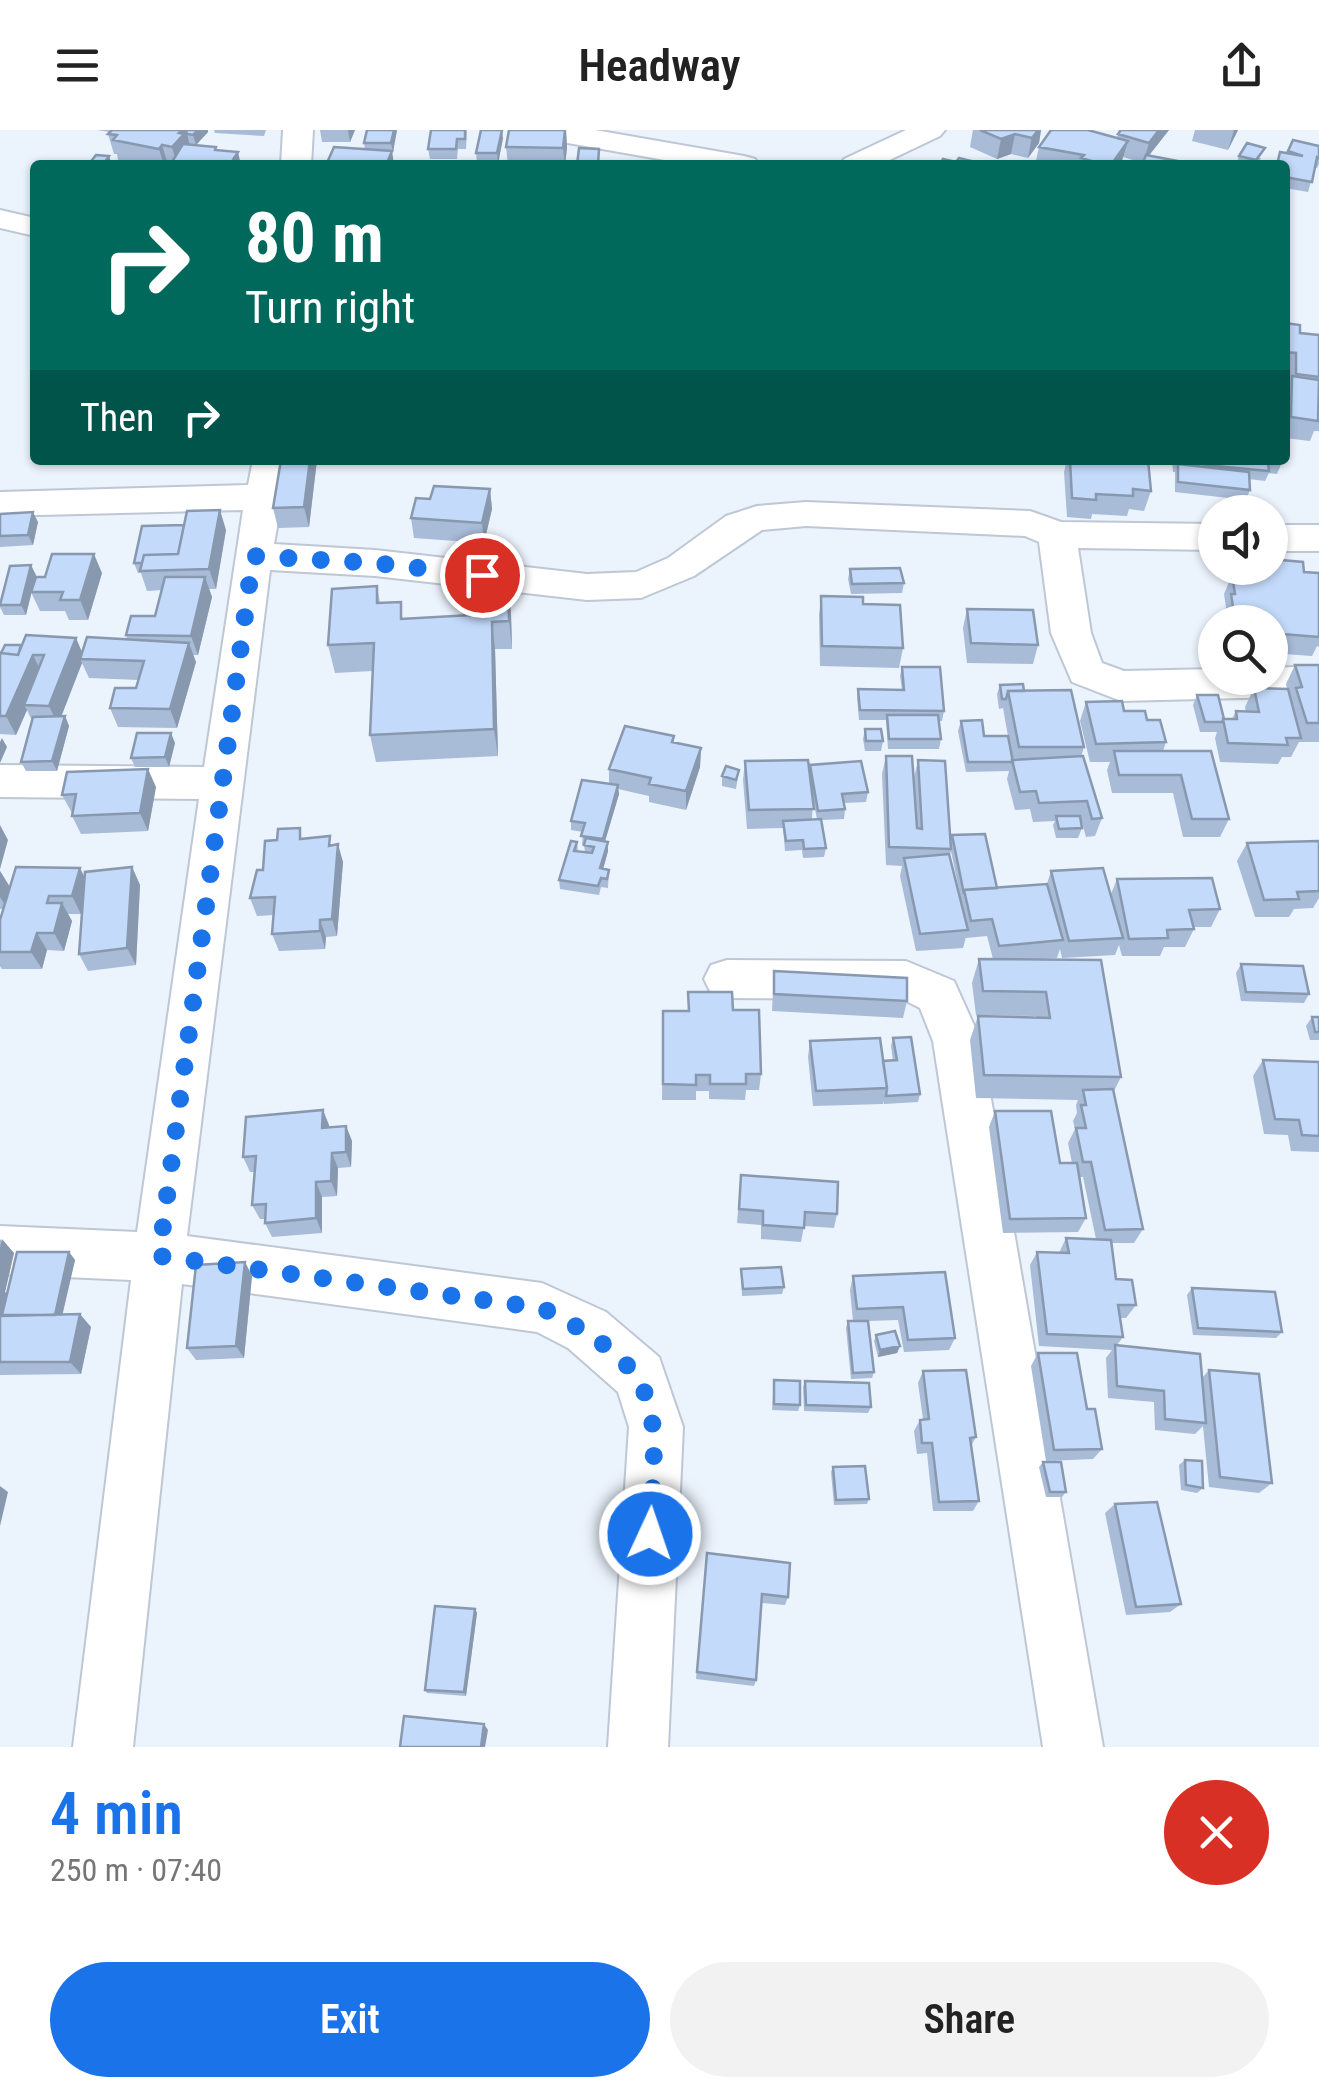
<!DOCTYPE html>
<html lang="en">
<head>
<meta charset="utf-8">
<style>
  body { margin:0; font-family:"Roboto Condensed",sans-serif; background:#f2f2f2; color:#222; height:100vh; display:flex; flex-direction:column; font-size:38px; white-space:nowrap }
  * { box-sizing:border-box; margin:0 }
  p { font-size:32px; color:#767676 }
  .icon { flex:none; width:55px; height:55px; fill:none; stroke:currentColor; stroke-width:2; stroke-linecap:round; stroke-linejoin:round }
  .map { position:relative; height:1617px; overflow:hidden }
  .side { display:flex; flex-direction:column; background:#fff; flex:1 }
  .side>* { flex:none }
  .guide { position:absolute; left:30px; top:30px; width:1260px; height:305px; border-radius:10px; box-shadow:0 2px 8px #0004; background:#00695c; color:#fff; overflow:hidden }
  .tools { position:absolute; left:1198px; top:365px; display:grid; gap:20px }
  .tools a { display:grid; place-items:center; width:90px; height:90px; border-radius:50%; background:#fff; box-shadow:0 2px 8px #0004; font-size:50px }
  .pin { position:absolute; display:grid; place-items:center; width:85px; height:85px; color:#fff; margin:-42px; border:5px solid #fff; border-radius:50%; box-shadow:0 2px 10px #0007 }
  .me { position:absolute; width:110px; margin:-55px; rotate:3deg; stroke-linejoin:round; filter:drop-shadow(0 0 8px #0008) }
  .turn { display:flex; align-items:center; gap:35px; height:210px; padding:0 50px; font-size:45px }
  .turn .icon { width:130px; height:130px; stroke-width:2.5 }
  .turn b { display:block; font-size:70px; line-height:85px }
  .then { display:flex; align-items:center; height:95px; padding:0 50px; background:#0003; gap:20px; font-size:38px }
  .round { display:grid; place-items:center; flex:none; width:105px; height:105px; border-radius:52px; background:#f2f2f2 }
  .summary { display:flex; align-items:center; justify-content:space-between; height:170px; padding:0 50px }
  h1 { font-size:60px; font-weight:600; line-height:75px; color:#1a73e8 }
  .action { display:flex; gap:20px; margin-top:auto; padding:20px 50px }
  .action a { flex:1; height:115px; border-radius:60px; background:#1a73e8; color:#fff; font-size:40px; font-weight:600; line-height:115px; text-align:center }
  .action a+a { background:#f2f2f2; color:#222 }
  header { display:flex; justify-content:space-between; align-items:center; height:130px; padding:0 50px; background:#fff; font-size:45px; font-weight:600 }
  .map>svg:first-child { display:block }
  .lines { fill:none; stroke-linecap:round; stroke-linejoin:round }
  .minor-casing { stroke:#bec7d4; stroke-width:4 }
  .minor { fill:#fff; fill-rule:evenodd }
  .wall { fill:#a8bbd7; fill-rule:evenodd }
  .shaded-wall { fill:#8899af }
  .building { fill:#c3dafa; stroke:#8899af; stroke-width:2.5 }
  .route { stroke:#1a73e8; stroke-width:18; stroke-dasharray:0 32.4 }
</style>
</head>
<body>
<header><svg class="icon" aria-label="menu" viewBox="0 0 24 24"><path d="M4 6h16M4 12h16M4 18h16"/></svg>Headway<svg class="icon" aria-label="share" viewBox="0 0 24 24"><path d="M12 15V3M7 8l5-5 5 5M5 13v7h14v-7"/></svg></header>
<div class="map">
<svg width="1319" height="1617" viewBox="0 0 1319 1617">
  <rect width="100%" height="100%" fill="#ebf3fd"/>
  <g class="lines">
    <defs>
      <path id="minor" d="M283,0h30l-2,35h-30z
        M530,0h65l149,26 11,3 4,6h-66l-148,-26 -10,-3z
        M906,0h39l-5,6 -61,29h-39l4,-6z
        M0,80l35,8v18l-35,-8z
        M253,330h36l-15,84 101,6 212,24 49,-2 32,-14 58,-42 31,-10 49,-4 224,9 31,11 154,2v26l-137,-2 13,85 11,30 22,8 91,-2v9h55v-10l49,-2v30l-198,5 -49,-19 -21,-49 -12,-91 -14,-6 -219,-10 -44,4 -68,46 -53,22 -54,2 -212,-24 -105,-6 -83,666 355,47 64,29 53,45 24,70 -15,320h-60l21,-320 -11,-35 -50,-44 -31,-16 -355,-48 -49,463h-60l58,-467 -131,-6v-48l137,6 62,-433 -199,-2v-32l204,2 39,-257 -243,6v-24l248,-7z
        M1270,395h49v26h-49z
        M727,830l179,1 48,20 27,60 122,706h-60l-110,-706 -13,-33 -18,-9 -175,-1 -16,-5 -7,-14 7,-14z"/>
    </defs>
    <use href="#minor" class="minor-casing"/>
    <use href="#minor" class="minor"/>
  </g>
  <path class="wall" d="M97,0h111v2l-12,13 21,5 26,15h-97l-28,-5 -1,-6h-3l-6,-20 2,-2z
    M214,0h52l-2,6 -49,-3z
    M320,0h35l-5,12h-28z
    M397,0l-5,23 2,12 -29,-16 -1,-6z
    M467,0l-1,19h-8l-1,10h-27l-2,-10z
    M566,0l1,18 -2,17h-57l-2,-18z
    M973,0h68l-2,13 -11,15 -17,-4 -14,5 -27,-12z
    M1119,0h50l-26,33 -20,-6 -4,8h-84l4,-18 78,-9z
    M1195,0h43l-10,20 -36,-9z
    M503,8l-5,26 -21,-1 -1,-10z
    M1293,10l26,6v18l-2,4h-2l-7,24 -23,-4v-23h-9l4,-13 7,1z
    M109,26l3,9h-19l-1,-5z
    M1239,26l22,2 -4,7h-21z
    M1285,193l15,10 19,2v96h-5l-4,10 -25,-3v17v-61l3,-8v-13h-3z
    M317,330l-8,67 -31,1 -5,-20z
    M1067,330h81l3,31 -7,20 -15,-2 -2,7 -35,-2 -1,5 -24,-2 -3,-45z
    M1172,330h27l-1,6h3v-6h82l-6,14 -8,-1 -4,8 -16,-2 1,11 -4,10 -71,-8v-20h-2z
    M490,359l2,20 -8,34 -70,-5 -3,-20 19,-19z
    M0,384l38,8 -5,23 -33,2z
    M226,400l-10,59h-7l3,8 -14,58h-5l3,7 -19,66 -59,-1 -8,-19 26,-20 3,-8 -50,-2 -7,-15 -21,53h4l4,10 -12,45h-31l-5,-9 11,-41 -5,-11 -11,25 -16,-1v-81l21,-8 55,-7 6,15 45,-14 -1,-4 29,-19 7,-26 -15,1 -6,-18h-3l-4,-10z
    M1246,438l73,5v74l-2,-1 -5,10 -42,-3v-31h-45l-2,-9 3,-6 -2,-13 8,-19h10z
    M850,439l54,14 -2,10 -51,1 -3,-15z
    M102,443l-14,47h-19l-4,-9h-25l-9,-19 -5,23h-22l-4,-8v-4l36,-28 -4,13z
    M377,456l3,17 25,16 66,-4 37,-29 3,28 1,35h-17l3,107 -122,6 -6,-27 2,-64 -37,2 -7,-28z
    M821,466l42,8 40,44 -4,20 -79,-2 -1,-51z
    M967,479l71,36 -5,19 -66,-1 -4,-35z
    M1295,535h24v77h-20l-8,15h-9l-4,7 -58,-2 -5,-24 2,-6h-17l-7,-27 4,-10 27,24h8l4,-8 10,1 -1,-5 9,-19 33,1 -1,-5z
    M902,537l42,44 -2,10h-3l2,18 -2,10h-51l-2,-29h-27l-2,-22 1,-9 44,1 -2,-14z
    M1000,555l24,6 60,56 -3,10 21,61 -7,18 -9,1 -5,-18 1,9 -4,10h-22l-3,-13 2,-4 -22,1 -3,-13 -15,1 -8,-31 2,-8 -43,1 -8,-41 3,-10 23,15h24l-5,-28 -4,1 -2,-15z
    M1086,572l38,9 23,9 19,22 -3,9 66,68 -9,18h-37l-10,-44h-61l-5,-23 3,-8h-20l-10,-41z
    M865,599l18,12 -2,10h-16l-2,-12z
    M674,606v7l27,5 -1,19 -14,43 -37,-8v-6l-31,-7 1,5 -14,47 3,1v9l-5,18 6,1 -1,18 -7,-1 -2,8 -39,-6 -1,-9 18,-38 1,9 7,1 -1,-7h-2l1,-13 -12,-2v-9l38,-38v-14z
    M175,613l-6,24h-34l-4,-9z
    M886,626l28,22 4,-18 33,79 1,-4 45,53 50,-4 4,-13 60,23 6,-15 103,30 -9,18h-18l1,2 -9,18h-21l-4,9h-38l-3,-11 -4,10 -53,3 -2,-9 -3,9 -22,1 86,118 -7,14 29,138 -9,14h-23l5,36 20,26 -10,13h-6l3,19 -6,8 85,33 7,-8 63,113 -13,10 -50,-6 -6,-61 -8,8 -40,-4 -1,-28 -46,-4 -2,-40 6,-8 -73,-4 -9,-81 7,-13 22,1 7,-15 30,1 -13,-62h-3l6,41 -8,14 -75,1 -14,-106 6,-16 65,52h12l-4,-20 7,-14 -2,-8 4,-8 -1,-8 2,-5 -102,-2 -6,-58 8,-24 59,2 -1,-2 -60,-1 -4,-32 7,-24h14l-6,-23 -21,2v-1l-3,11 -47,3 -16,-75 2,-10 -16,-1 -4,-91zM951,721l10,49 -1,2 -11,-45z
    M745,631l64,10 1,-6 58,27 -2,10 -22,1 1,6 -1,10 -23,1 5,28 -2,9 -21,1 -1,-8 -17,1 -2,-23 -36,1 -4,-49zM813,670l4,19h-5z
    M739,640l-3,19 -14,-3v-10z
    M156,657l-8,44 -67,3 -9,-18v-3l-10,-18z
    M303,708l29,7 11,17 -6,74 -11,1 -1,12 -46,2 -7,-17 2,-19 -17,1 -7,-18 13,-28z
    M1319,711v57l-6,10 -19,1 -5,8h-34l-18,-56 10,-18z
    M132,737l8,18 -4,80 -48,6 -9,-17 3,-44 -1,4h-13l4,7 -8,30 -17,-1 -5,19h-40l-2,-3v-46l4,-11h-4v-38l10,16 75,-9z
    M1241,834l68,30 -5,9 -63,-2 -5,-28z
    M774,841l133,30 -4,17 -131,-7z
    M733,880l28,64 -2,16h-13l-1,10 -36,-1v-8h-13v9h-34l1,-89z
    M1312,887h7v23h-9l-4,-14z
    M893,908l27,56 -2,8 -34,2v-3l-1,3 -70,2 -5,-49 2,-16 73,20h10l-2,-15z
    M1263,930l56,2v90l-28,-1 -3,-16 -24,-1 -11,-58z
    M323,980l6,17 17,-1 6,15 -1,26 -13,1 -1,28 -15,1v36l-50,4 -7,-14v-4h-5l-8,-14 2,-33h-4l-7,-15z
    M741,1045l96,39 -3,14 -30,-2 -3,16 -40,-3v-14l-24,-2z
    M0,1109l14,14 -9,39 2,2 62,-42 6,8 -13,55 29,12 -10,47 -81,1z
    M245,1132l7,14 -8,82 -48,2 -9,-12z
    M741,1139l43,18 -2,7 -40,2z
    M853,1146l102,62 -6,12 -45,2 -6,-32 -30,1 6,51 -2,6 -21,1 -5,-51 2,-7h5l-3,-31z
    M1192,1158l90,44 -6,6 -83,-3 -6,-40z
    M876,1205l24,11 -3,7 -19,4 -4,-16z
    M1038,1223l49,56 15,40 -9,10 -47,2 -15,-95z
    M923,1241l53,66 -5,9 8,55 -6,10h-40l-6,-58 -10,1 -3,-23 6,-11 3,-1 -5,-36z
    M774,1250l26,25 -2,6 -26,-1z
    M805,1251l66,26 -3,6 -64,-2 -1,-24z
    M1185,1330l18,28 -6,5 -16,-3 -2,-25z
    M1043,1332l23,30 -4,5h-16l-7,-30z
    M833,1337l36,32 -2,5 -33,1 -3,-33z
    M1115,1374l66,100 -11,8 -44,3 -21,-102z
    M707,1423l81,44 -3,8 -23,-2 -6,77 -2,6 -58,-7z
    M475,1479l2,4 -11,83 -39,-3 -2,-3z"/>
  <path class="shaded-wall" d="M182,0h4l4,16 -13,19 -5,-18z
    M198,0h10v2l-12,13 -3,-10z
    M348,0h7l-5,12z
    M394,0h3l-4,23 -2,-10z
    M502,0l1,8 -5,26 -1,-11z
    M566,0l1,18 -2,17 -2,-17z
    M1033,0h8l-2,13 -11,15z
    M1159,0h10l-26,33 6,-20z
    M1234,0h4l-10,20z
    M1015,4l-4,20 -14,5 4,-20z
    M1128,11l-6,20 -3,4h-8z
    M162,15l6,20h-4l-5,-16z
    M392,21l2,14h-8z
    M238,22l3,13 -10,-2z
    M109,26l3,9h-7v-3z
    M310,330h7l-8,67 -5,-20z
    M490,359l2,20 -8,34 -2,-20z
    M220,380l6,20 -10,59 -7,-20z
    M33,382l5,10 -5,23 -5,-10z
    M94,424l8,19 -14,47 -8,-20z
    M31,435l5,10 -10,40 -5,-10z
    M205,447l7,20 -14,58 -7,-19z
    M508,456l3,28 1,35 -3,-28z
    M492,492l3,27 3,107 -4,-27z
    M76,508l8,19 -4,2 2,4 -24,62 -9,-19z
    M189,513l7,19 -19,66 -7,-19z
    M33,525l9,19 -18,31 3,5 -11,25 -10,-19z
    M65,586l4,10 -12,45 -5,-10z
    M171,603l4,10 -6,24 -4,-10z
    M2,608l5,9 -7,16v-21z
    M701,618l-1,19 -14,43v-19z
    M148,639l8,18 -8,44 -8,-18z
    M618,655l1,9 -16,54v-9z
    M0,695l8,15 -8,29z
    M608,712v9l-7,26 -1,-9z
    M338,714l5,18 -6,74 -5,-17z
    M132,737l8,18 -4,80 -9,-17z
    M80,738l9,18 -8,28 -9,-18z
    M0,741l11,18 -4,19 -7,-11z
    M62,773l10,18 -8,30 -10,-18z
    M320,790l6,17 -1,12 -5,-18z
    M37,803l10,17 -5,19 -11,-17z
    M323,980l6,15 -1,18 -6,-15z
    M346,996l6,15 -1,26 -5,-15z
    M332,1023l6,15 -1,28 -6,-15z
    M316,1052l6,15v36l-6,-15z
    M2,1109l12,14 -9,39 6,7 -11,26v-77z
    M69,1122l6,8 -14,61 -6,-6z
    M245,1132l7,14 -8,82 -8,-12z
    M80,1184l11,13 -10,47 -11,-12z
    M900,1216l-3,7 -19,4 2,-7z
    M0,1356l8,6 -8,34z
    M475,1479l2,4 -11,83 -2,-4z
    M484,1594l4,6 -3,17h-4z"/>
  <path class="building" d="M112,0h70l-3,3 5,1 -12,13 -10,-2 -3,4 -46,-9 4,-5 -9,-1z
    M186,0h12l-5,5 -6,-1z
    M367,0h27l-3,13h-27z
    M431,0h34v9h-8l-1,10h-28z
    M481,0h21l-5,23h-21z
    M509,0h56l-2,18 -57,-1z
    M980,0h58l-6,8 -17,-4 -14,5z
    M1051,0h37l40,11 -17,24h-6l-24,-7 3,-3 -45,-8z
    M1121,0h38l-10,13 -31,-9z
    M1293,10l26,6v12l-2,-1 -5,25 -27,-5v-12h-8l3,-13 23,4 -15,-5z
    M1247,13l18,5 -9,12 -17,-4z
    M183,14l33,3 -1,3 23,2 -7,11 12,1 -1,1h-72z
    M334,17l58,4 -6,14h-60z
    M579,18l20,1 -1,16h-21z
    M96,25l13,1 -4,6 -13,-2z
    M1146,25l42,8 -1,2h-45z
    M959,28l28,7h-48l4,-6 13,3z
    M1285,193l15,2v8l19,2v42l-23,-3v-21l-11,-1z
    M1292,246l27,4 -1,41 -27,-4z
    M281,330h29l-6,47 -31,1z
    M1070,330h78l3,31 -18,-2v7l-37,-2v6l-24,-2z
    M1176,330h23v4l-23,-2z
    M1205,330h51l12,2 1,9 -64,-6z
    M1178,334l71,8 1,18 -72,-8z
    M434,356l56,3 -8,34 -71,-5 5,-20 14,1z
    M220,380l-11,59 -69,2 4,-16 34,-1 9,-43z
    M33,382l-5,23 -28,1v-22z
    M184,395l-6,29 -34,1 -2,8h-8l8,-37z
    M52,424h42l-14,46h-20l3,-8h-32l5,-15h9z
    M1270,429l33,3 1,10 15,1v64l-49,-4v-11l-35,-2 -4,-26h4l-3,-19 15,1 -1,-8h24z
    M31,435l-10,40h-21l10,-39z
    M900,438l4,15 -52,1 -2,-15z
    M165,447h40l-14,59 -65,-1 5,-19h24z
    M377,456v17l24,-1v17l70,-4v-27l37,-2 1,35 -17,1 2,107 -124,6 4,-92 -46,2 4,-56z
    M821,466l42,1v7l37,1 3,43 -81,-2z
    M967,479l66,1 5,35 -67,-2z
    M26,505l50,3 -27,68 -25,-1 20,-50h-11l-27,61h-6v-63l18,2z
    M87,507l102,6 -19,66 -60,-1 5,-20h21l8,-27 -64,-2z
    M5,515h16l-3,10 -17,-2z
    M1295,535h24v58h-12l-11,-35 6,-1z
    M902,537h38l4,44 -84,-1 -2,-21 46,1z
    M1023,554l1,7h-16l-2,8h-4l-2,-14z
    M1254,558l34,1 13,49h-15l2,7 -60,-2 -5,-24h14l-1,-8 23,1z
    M1071,560l13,57h-65l-11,-56z
    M1197,565h21l6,24 -2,3h-17z
    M1122,571l2,10h21l2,9h13l6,22 -70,2 -10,-42z
    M887,585h51l3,24h-52z
    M65,586l-13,45 -31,1 12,-45z
    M982,590l2,16h24l5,26h-45l-7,-41z
    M625,596l49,10 -2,6 29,6 -15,43 -37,-7 2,-6 -42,-9z
    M865,599h16l2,12h-17z
    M137,603h34l-6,24 -34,1z
    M1114,621h97l18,68h-37l-11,-44h-62z
    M886,626h26l5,72 5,1 -4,-69 27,1 6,88 -62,-2z
    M1083,626l19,62 -10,1 -5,-18 -48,2 -3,-12 -16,1 -8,-32z
    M808,630l6,49 -65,1 -4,-49z
    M861,631l7,31 -26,2 3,15 -27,2 -8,-46z
    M726,636l13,4 -3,10 -14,-4z
    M148,639l-8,44 -68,3 4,-22 -14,1 5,-23z
    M582,650l36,5 -15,54 -22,-3 4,-13 -14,-2z
    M1056,686h24l2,12 -23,1z
    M821,689l5,29 -22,1 -1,-9 -17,1 -3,-20z
    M300,698v11l30,-3 -1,10 9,-2 -6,75 -12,1v11l-48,3 3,-37 -25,1 7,-28h6l2,-29 12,-1 1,-11z
    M985,704l12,54 -33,2v4l-12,-59z
    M586,708l22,4 -8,26 9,2 -2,9 -6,-1 -3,8 -39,-6 12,-39 6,1 -3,9 18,2 2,-6 -10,-2z
    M1319,711v50l-22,1 2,7 -35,1 -17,-57z
    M949,724l19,76 -48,4 -16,-76z
    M16,737l64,1 -8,28h-23l-2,7h15l-8,30h-17l-6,19h-31v-32z
    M132,737l-5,81 -48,6 6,-82z
    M1103,738l20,70 -54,3 -18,-70z
    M1212,748l8,31 -31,1 5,19 -27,1 1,8 -39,1 -12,-60z
    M1047,754l16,56 -64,6 -7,-27 -21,2 -7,-31z
    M979,829l122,1 20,117 -137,-2 -6,-59 72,2 -4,-26 -63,-1z
    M1241,834l62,2 6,28 -63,-2z
    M774,841l133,7v23l-133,-7z
    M688,862h44l1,18h26l2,64h-15v10h-36v-9h-14v10l-33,-1v-73h26z
    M1312,887h7v15h-4z
    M911,907l9,57 -34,2 1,-8 -4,-27 14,-1 -4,-22z
    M880,908l7,50 -71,3 -6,-50z
    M1263,930l56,2v74l-17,-1 -3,-15 -24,-1z
    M1113,959l30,140 -38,1 -14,-68h-8l-7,-34h10l-5,-23h5l-3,-15z
    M323,980l-1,18 24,-2v26l-14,1 -1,28 -15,1v36l-51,5 1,-19 -14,1 4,-49 -13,1 3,-40z
    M995,981h56l9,52h17l9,55 -76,1z
    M741,1045l97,7 -1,32 -32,-2 -1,16 -41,-3v-14l-24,-2z
    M1066,1108l45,2 5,39 16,1 4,25h-18l5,32 -76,-3 -10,-82 32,1z
    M17,1122h52l-14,63h-53z
    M245,1132l-9,84 -49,2 9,-83z
    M781,1137l3,20 -41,2 -2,-20z
    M945,1142l10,66 -47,2 -5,-33 -46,2 -4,-33z
    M1192,1158l83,4 7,40 -84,-4z
    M80,1184l-10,48h-70v-46z
    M848,1191h20l6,51 -21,1z
    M895,1201l5,15 -20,4 -4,-15z
    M1115,1215l85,9 6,69 -41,-4 -1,-28 -47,-5z
    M1038,1223h39l10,56h8l7,40 -48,1z
    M966,1240l10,67 -6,1 9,63 -40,1 -7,-59h-10l-2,-23 9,-1 -6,-48z
    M1209,1240l50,4 13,109 -52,-6z
    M774,1250l26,1v24l-26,-1z
    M805,1251l64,2 2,24 -65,-2z
    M1185,1330l17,1 1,27 -17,-3z
    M1043,1332h18l5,30h-16z
    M865,1336l4,33 -33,1 -3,-33z
    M1157,1372l24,102 -45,3 -21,-103z
    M707,1423l83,10 -2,34 -26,-3 -6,86 -59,-8z
    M435,1476l40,3 -11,83 -39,-2z
    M404,1586l80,8 -3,23h-81z"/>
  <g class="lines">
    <path class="route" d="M482,445l-107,-12 -122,-7 -94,700 383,52c126,64 115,95 108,226"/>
  </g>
</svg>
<div class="tools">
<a><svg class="icon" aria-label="sound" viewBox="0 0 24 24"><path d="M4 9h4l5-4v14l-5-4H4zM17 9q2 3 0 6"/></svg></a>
<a><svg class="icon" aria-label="search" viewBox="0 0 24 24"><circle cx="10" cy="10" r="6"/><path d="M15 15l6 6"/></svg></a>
</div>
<div class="pin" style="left:482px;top:445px;background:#d93025"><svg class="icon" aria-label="arrive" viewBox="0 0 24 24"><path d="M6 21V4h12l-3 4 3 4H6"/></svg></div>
<svg class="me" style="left:650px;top:1404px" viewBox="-20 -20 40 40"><circle r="17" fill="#1a73e8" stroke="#fff" stroke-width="3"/><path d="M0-11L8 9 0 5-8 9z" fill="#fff"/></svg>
<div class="guide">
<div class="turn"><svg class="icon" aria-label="right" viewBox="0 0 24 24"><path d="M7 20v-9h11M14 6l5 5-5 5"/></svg><div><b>80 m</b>Turn right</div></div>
<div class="then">Then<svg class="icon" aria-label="right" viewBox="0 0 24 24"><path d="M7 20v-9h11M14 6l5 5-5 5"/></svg></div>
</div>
</div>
<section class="side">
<div class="summary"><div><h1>4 min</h1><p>250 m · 07:40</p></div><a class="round" style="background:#d93025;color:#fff"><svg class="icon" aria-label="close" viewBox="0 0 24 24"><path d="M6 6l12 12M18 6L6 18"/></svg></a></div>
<div class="action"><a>Exit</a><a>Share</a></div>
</section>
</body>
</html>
